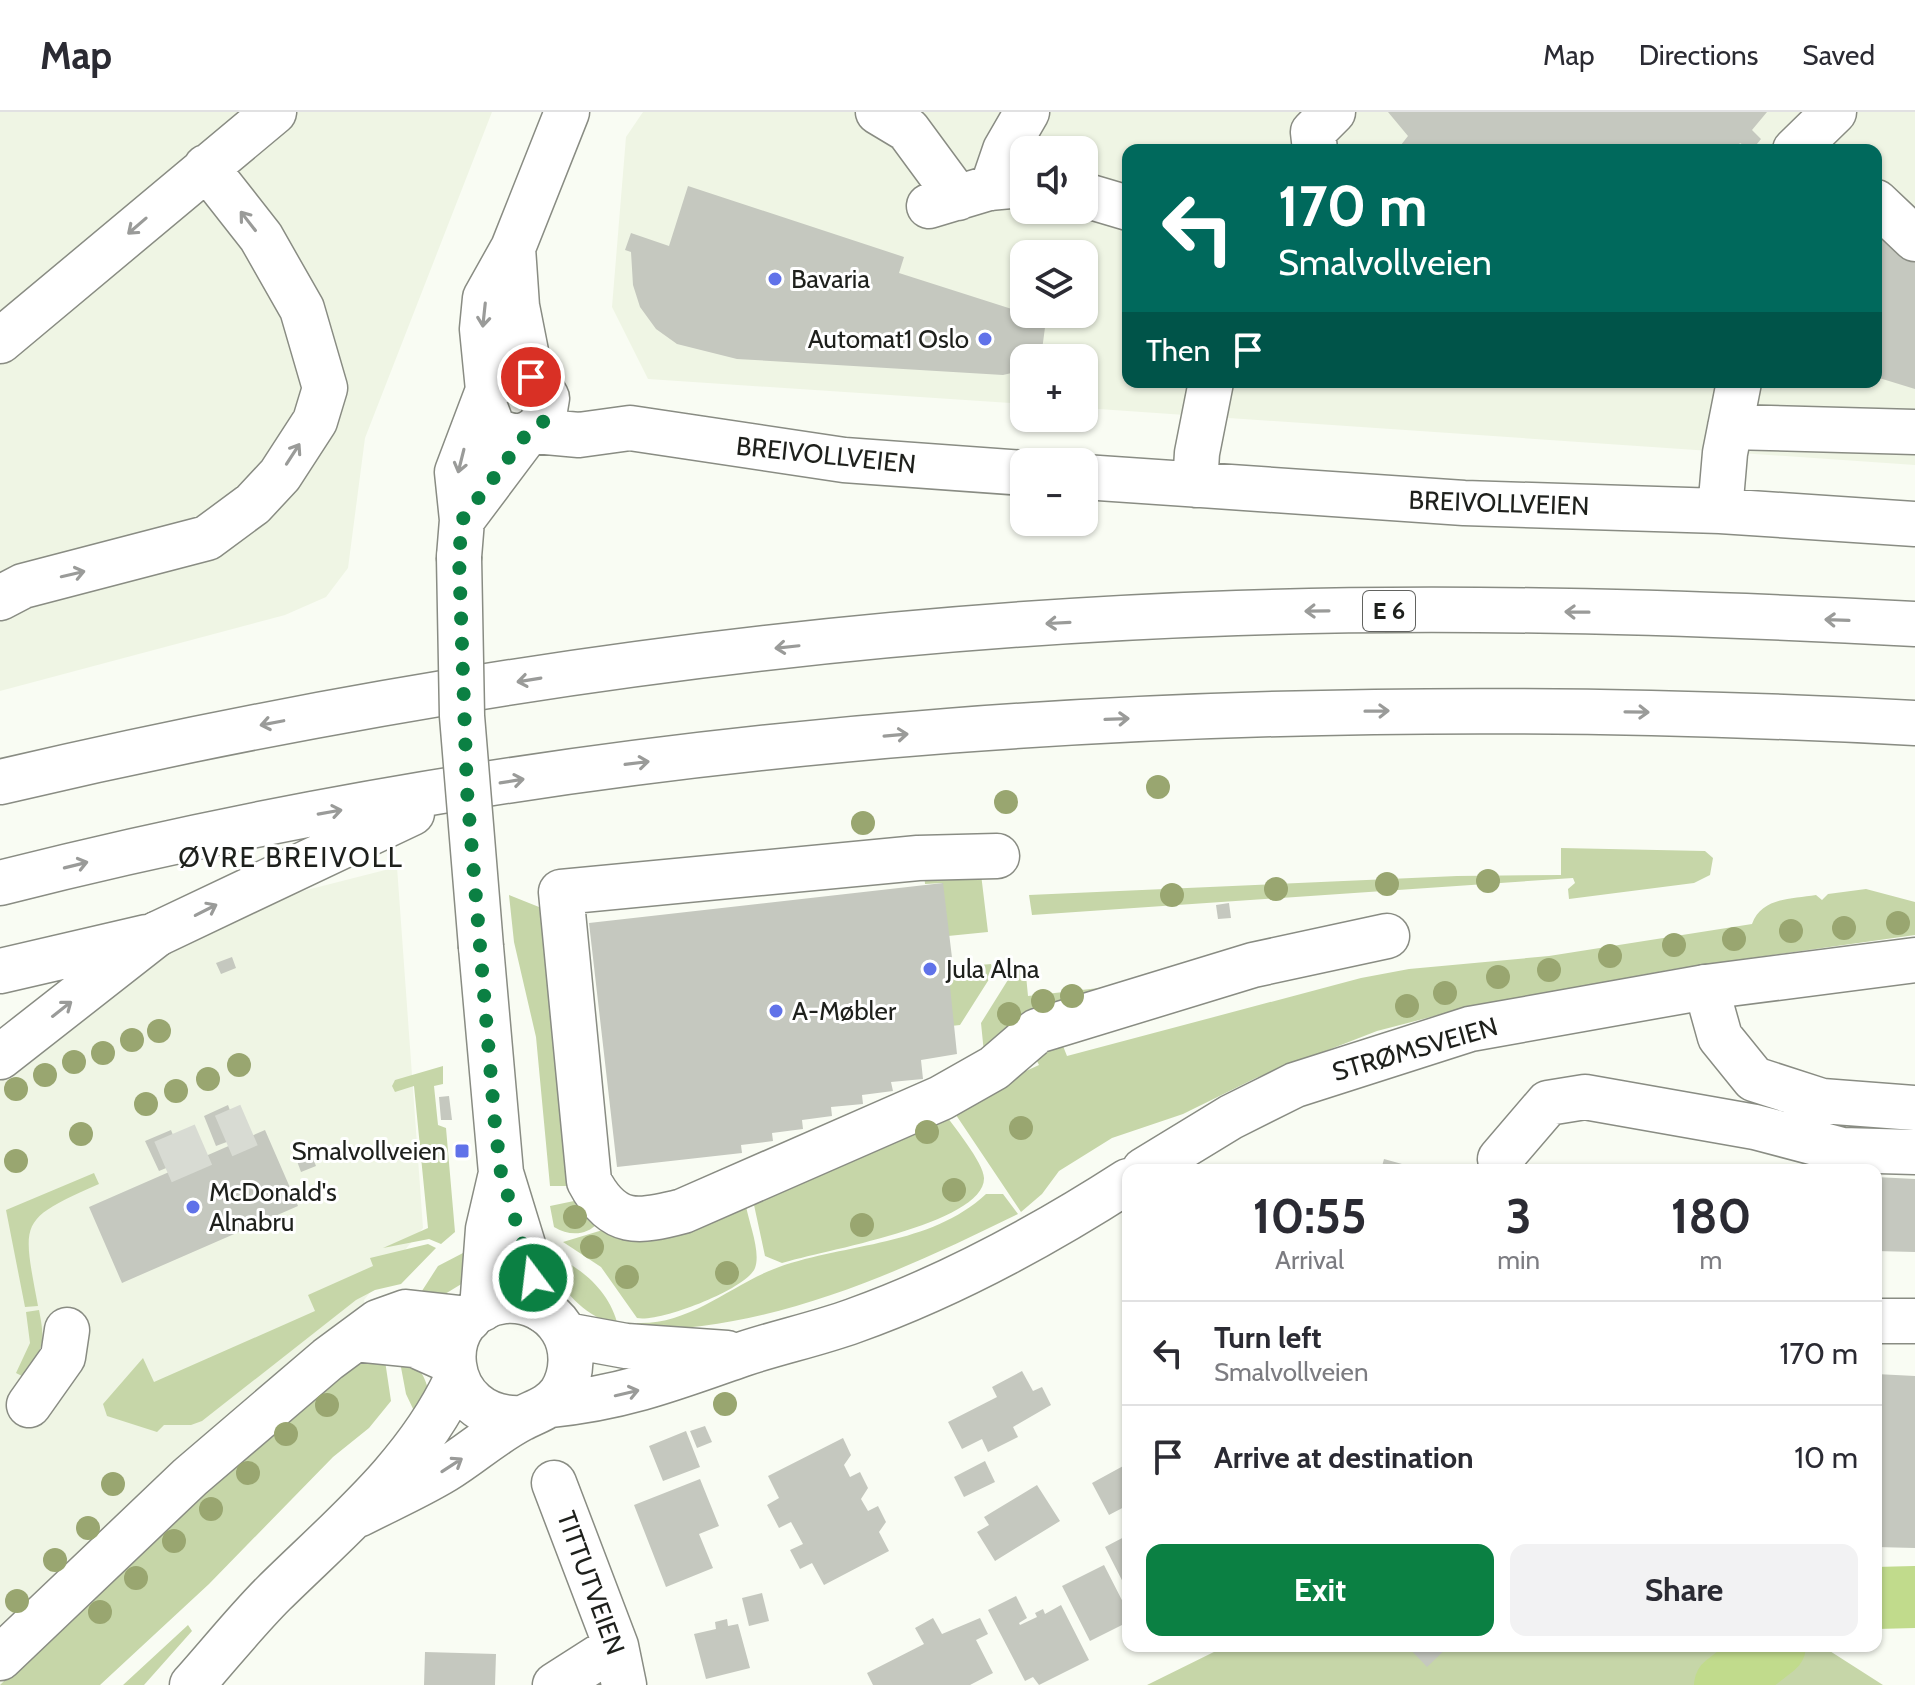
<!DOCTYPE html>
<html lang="en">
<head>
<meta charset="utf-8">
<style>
  body { margin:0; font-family:Cabin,sans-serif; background:#f2f2f3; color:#2b2b33; height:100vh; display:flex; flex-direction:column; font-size:30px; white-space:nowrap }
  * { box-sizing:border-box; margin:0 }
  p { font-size:26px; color:#7c7c81 }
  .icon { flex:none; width:44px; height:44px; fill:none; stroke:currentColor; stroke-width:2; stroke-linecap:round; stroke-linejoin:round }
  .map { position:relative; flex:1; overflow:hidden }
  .sheet { position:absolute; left:1122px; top:1052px; width:760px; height:488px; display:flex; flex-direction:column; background:#fff; border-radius:16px; box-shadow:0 2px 6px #0004 }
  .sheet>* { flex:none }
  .top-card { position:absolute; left:1122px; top:32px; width:760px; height:244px; border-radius:16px; box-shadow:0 2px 6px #0004; background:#00695c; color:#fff; overflow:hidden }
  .buttons { position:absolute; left:1010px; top:24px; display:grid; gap:16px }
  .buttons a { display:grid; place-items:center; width:88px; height:88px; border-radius:16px; background:#fff; box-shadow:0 2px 6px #0004; font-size:40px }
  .pin { position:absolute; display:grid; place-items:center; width:68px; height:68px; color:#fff; margin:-34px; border:4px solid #fff; border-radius:50%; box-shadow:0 2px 8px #0007 }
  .me { position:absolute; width:88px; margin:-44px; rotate:345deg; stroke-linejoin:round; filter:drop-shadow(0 0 6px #0008) }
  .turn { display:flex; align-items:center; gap:28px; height:168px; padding:0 24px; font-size:36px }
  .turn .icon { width:104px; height:104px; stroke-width:2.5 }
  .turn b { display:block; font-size:56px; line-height:68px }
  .then { display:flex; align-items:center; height:76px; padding:0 24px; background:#0003; gap:16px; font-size:30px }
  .eta { display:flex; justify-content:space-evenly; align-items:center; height:136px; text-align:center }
  .eta b { font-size:48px; font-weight:700; line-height:56px }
  .cta { display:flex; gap:16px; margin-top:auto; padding:16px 24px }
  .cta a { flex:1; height:92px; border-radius:16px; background:#0b8043; color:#fff; font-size:32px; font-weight:700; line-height:92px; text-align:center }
  .cta a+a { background:#f2f2f3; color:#2b2b33 }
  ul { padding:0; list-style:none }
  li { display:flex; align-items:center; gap:24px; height:104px; padding:0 24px; border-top:2px solid #e1e1e2 }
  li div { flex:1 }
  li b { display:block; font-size:30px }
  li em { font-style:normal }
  header { display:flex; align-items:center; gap:48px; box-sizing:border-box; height:112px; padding:0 40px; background:#fff; border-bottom:2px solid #e1e1e2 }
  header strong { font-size:38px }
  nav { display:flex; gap:44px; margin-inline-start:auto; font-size:28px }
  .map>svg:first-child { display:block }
  .built { fill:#eff5e4; fill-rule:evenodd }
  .green { fill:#c6d6a8 }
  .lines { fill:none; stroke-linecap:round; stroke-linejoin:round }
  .river { stroke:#c1db8c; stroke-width:62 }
  .building { fill:#c5c8bf }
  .minor-tunnel { stroke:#d8dbd3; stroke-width:44; stroke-dasharray:44 22; stroke-linecap:butt }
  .minor-casing { stroke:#898c83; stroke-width:47 }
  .major-casing { stroke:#898c83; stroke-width:47 }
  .highway-casing { stroke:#898c83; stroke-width:47 }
  .minor { stroke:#fff; stroke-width:44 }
  .major { stroke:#fff; stroke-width:44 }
  .highway { stroke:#fff; stroke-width:44 }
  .minor-bridge-casing { stroke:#898c83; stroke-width:47; stroke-linecap:butt }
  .minor-bridge { stroke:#fff; stroke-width:44 }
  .tree { fill:#99a670 }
  .oneway { stroke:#9a9b99 }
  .route { stroke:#0b8043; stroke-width:14; stroke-dasharray:0 25.2 }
  .poi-dot { fill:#6072e9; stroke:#fff; stroke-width:3 }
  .labels { text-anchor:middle; stroke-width:6; stroke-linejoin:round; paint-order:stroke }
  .shield { fill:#fff; stroke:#626360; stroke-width:2 }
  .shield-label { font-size:24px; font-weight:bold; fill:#1e201c }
  .poi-label { font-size:26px; fill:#1e201c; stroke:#fff; text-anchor:start }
  .street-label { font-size:26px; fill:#1e201c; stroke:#fff }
  .neighbourhood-label { font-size:28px; letter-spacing:2px; fill:#1e201c; stroke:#fff }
</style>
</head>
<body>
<header>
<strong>Map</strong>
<nav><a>Map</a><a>Directions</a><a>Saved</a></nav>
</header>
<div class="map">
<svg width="1915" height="1573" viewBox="0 0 1915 1573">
  <rect width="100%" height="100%" fill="#f9fcf3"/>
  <path class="built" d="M0,0h492l-127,326 -17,130 -22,29 -41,18 -285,76z
    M643,0h1272v353l-831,-57v-50h-60v46l-376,-25 -36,-72 14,-170zM1024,38h60v60h-60zM1128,38h748v232h-748zM1024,142h60v60h-60z
    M397,755l26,361 -59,72 12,107 -376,278v-642l96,-73 187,-74z"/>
  <path class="green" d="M1561,736l144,3 8,7 -3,17 -16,8 -125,16 -1,-10 7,-6 -2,-5 -541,37 -3,-20 428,-19 104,-1z
    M924,759l57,3 7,58 -40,4 -6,-53 -17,1z
    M1866,777l49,13v33l-235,33 -207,38 -96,25 -121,47 -73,36 -71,24 -53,33 -17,23 -21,18 -67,-100 67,-50 5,9 13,-6 -5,-10 27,-14 6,15 294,-78 48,-9 140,-13 203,-32c10,-27 40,-25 64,-29l6,5 6,-6z
    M509,783l30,12 6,10 28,269h-23l-14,-149 -22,-95z
    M991,852l2,9 -33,52 -9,1 -6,-58z
    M1025,853l3,31 89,-10 -133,67 -3,-30 35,-56z
    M443,954v18l-9,2 4,39 8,3 9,104 -14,12 -12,-5 -46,9 45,-20 -14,-142 -19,6 -3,-6 3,-6z
    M942,998c10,14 42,53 42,68 1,46 -165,73 -202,85l-17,-7 -14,-65z
    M94,1061l5,11c-81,36 -77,36 -61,122l-13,1 -19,-97z
    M986,1082h17l15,20c-120,59 -247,117 -383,116l2,-7c54,2 94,-39 142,-56 68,-24 151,-21 207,-73z
    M574,1089l10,2 14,20c-12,13 -29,13 -44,4l-4,-21z
    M746,1094c3,17 15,46 9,62 -8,21 -96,55 -118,50l-36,-51 -38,-25 43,-13z
    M428,1132l8,4 -35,36 -26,6 -19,10 -154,121 -11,4h-27l-7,7 -50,-16 -4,-12 40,-46 11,24 161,-71 -7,-16 65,-29 -3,-8z
    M545,1140c33,12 65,38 73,74 -39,-13 -58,-37 -73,-74z
    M463,1141l9,1 -9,29 -18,11h-25l18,-28z
    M39,1198c7,35 4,39 -17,66l-6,-3 14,-30 -4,-31z
    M384,1242l7,47 -22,27 -36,29 -124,127 -109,101h-100l205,-197 145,-123z
    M400,1250c18,4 23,9 28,27l-13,24 -9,-19z
    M188,1513l4,6 -48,54h-21z
    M1226,1534h596l61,39h-736z"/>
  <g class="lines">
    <path class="river" d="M1876,1486l39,-1
      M1725,1573l50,-39"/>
  </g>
  <path class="building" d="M1388,0h379l-15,18 9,9 -9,11 -12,-7 -5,7h-338l11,-14z
    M688,74l216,71 -5,16 147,47 -4,30 -5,8h-13v12l-21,5 -266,-16 -60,-15 -21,-15 -16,-22 -7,-22 -2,-33 -6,-2 6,-17 38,13z
    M1876,105l39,37v135l-39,-12z
    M943,771l10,83 -5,1 9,87 -36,6 2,19 -32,3 2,9 -31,4 1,9 -32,3 1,9 -30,4 1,9 -31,4 1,8 -32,4 1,8 -125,14 -28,-244z
    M1229,791l2,15 -13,1 -2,-14z
    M232,845l4,11 -15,6 -5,-11z
    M449,984l3,24h-11l-2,-23z
    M228,993l12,32 -24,9 -12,-30z
    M171,1018l12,31 -24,10 -14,-30z
    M265,1018l33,76 -176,77 -33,-76z
    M308,1034l8,20 -15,6 -7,-19z
    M1384,1047l36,10v1h-39z
    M1876,1065l39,2v73l-39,-1z
    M1022,1259l11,20 9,-4 9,18 -38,22 5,10 -30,15 -6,-13 -20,10 -14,-27 49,-25 -5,-10z
    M1876,1262l39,2v172l-39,-1z
    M705,1314l7,16 -15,6 -7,-17z
    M686,1319l14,36 -37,14 -14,-35z
    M843,1326l8,17 -7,10 6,12 10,-5 8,16 -7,11 7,12 10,-5 8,16 -7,10 10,19 -65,34 -12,-22 -12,6 -10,-19 13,-6 -12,-22 -12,6 -12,-23 12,-7 -11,-22z
    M985,1349l10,21 -31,15 -10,-20z
    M1125,1353l3,40 -19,10 -17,-32z
    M700,1367l19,47 -20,8 14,34 -47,19 -32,-82z
    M1037,1373l23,36 -65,40 -18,-29 12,-7 -5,-8z
    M1128,1423v57l-23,-45z
    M1104,1453l24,47v10l-38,19 -28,-55z
    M762,1481l7,28 -20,5 -7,-28z
    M1016,1484l11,22 -8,5 1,2 17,-8 -2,-4 8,-4 2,5 16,-9 28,55 -50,25 -6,-8 -8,4 -37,-71z
    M933,1506l9,16 38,-16 8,16 -12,6 17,33 -23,12h-97l-6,-12 57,-29 -9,-16z
    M727,1507l1,7 10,-2 12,44 -44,11 -12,-45 22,-5 -1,-7z
    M1407,1534h42l-22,21z
    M425,1540l71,2 -1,31h-71z"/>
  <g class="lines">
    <path class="minor-tunnel" d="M163,1050l86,-37"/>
    <defs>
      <path id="minor" d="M878,0l30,18 50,68
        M1315,38l-2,-18 20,-20
        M1795,38l39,-38
        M992,76l13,-38 22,-38
        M1084,83l44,13
        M1876,90l39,37
        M929,94l60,-18 35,-3
        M513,136l4,58 14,71
        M0,229l274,-229
        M488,278l-6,-61 3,-31 28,-50 54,-136
        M1730,315l185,5
        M535,319l44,4 51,-7 214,32 180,13
        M1084,365l380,26 256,8 195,13
        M1195,373l2,-32 14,-71
        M1720,399l5,-58 14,-71
        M462,408l63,-84
        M459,445l3,-37 -5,-48 31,-82 15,-14 19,-2 16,8 9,16 -4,24c-15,17 -30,18 -50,6l-8,-21
        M0,486l23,-12 184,-48 46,-34 27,-29 35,-54 10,-33 -23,-79 -41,-72 -55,-70
        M997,744l-79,2 -357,34 28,289c24,46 49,42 94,30l258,-113 53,-30 43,-37 216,-66 134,-29
        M481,835l20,226 42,137
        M0,859l147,-34
        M1706,875l14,50 34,42 68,22 93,7
        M0,945l157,-123
        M1500,1047l48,-56 37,-6 170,30 87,23 73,2
        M482,1197l6,-80 13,-56
        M1876,1209h39
        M355,1227l60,6 38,17
        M29,1293l34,-48 4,-27
        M554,1371l62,163 8,39
        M0,1546l190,-181 138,-118 50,-37 28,-10 63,7
        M555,1573l61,-39"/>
      <path id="major" d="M1144,1058l87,-53 64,-32 175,-56 236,-42 209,-27
        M566,1223l60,11 101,7
        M550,1293c73,-7 125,-27 193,-51 36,-12 74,-20 110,-33 98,-35 188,-84 275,-140
        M358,1403c29,-15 59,-28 87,-45 26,-16 49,-37 76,-51 15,-8 29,-11 40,-26 12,-19 13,-45 1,-64 -12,-19 -34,-30 -57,-28 -76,9 -66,122 18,117
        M192,1573c27,-30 53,-63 82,-92 67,-66 141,-126 182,-213"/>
      <path id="highway" d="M0,670c405,-95 821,-155 1237,-169 225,-8 453,-1 678,11
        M0,771c624,-159 1274,-194 1915,-160
        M157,822l255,-121"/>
    </defs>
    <use href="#minor" class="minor-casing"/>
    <use href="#major" class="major-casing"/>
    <use href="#highway" class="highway-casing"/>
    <use href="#minor" class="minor"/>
    <use href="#major" class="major"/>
    <use href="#highway" class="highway"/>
    <defs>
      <path id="minor-bridge" d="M459,445l3,159 19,231"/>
    </defs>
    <use href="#minor-bridge" class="minor-bridge-casing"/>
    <use href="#minor-bridge" class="minor-bridge"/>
  </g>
  <g class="tree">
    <circle cx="1158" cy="675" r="12"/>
    <circle cx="1006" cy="690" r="12"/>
    <circle cx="863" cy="711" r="12"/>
    <circle cx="1488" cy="769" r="12"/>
    <circle cx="1387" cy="772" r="12"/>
    <circle cx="1276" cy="777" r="12"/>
    <circle cx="1172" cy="783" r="12"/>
    <circle cx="1898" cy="811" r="12"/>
    <circle cx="1844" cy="816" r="12"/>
    <circle cx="1791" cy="819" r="12"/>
    <circle cx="1734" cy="827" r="12"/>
    <circle cx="1674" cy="833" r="12"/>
    <circle cx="1610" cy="844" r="12"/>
    <circle cx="1549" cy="858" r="12"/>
    <circle cx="1498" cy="865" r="12"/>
    <circle cx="1445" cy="881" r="12"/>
    <circle cx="1072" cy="884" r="12"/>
    <circle cx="1043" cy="889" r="12"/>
    <circle cx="1407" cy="894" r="12"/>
    <circle cx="1009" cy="902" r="12"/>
    <circle cx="159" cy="919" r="12"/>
    <circle cx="132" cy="928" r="12"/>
    <circle cx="103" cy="941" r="12"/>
    <circle cx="74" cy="950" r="12"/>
    <circle cx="239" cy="953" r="12"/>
    <circle cx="45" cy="963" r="12"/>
    <circle cx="208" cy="967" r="12"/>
    <circle cx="16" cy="977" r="12"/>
    <circle cx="176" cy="979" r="12"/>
    <circle cx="146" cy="992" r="12"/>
    <circle cx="1021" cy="1016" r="12"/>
    <circle cx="927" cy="1020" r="12"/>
    <circle cx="81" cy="1022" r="12"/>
    <circle cx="16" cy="1049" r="12"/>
    <circle cx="954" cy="1078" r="12"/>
    <circle cx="575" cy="1105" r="12"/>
    <circle cx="862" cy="1113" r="12"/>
    <circle cx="592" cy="1135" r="12"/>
    <circle cx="727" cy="1161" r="12"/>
    <circle cx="627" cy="1165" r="12"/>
    <circle cx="725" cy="1292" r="12"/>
    <circle cx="327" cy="1293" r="12"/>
    <circle cx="286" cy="1322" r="12"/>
    <circle cx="248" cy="1361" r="12"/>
    <circle cx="113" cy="1372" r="12"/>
    <circle cx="211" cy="1397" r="12"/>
    <circle cx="88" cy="1416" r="12"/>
    <circle cx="174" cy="1429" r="12"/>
    <circle cx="55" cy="1448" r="12"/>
    <circle cx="136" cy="1466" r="12"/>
    <circle cx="17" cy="1489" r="12"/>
    <circle cx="100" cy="1500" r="12"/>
  </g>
  <defs><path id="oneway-shaft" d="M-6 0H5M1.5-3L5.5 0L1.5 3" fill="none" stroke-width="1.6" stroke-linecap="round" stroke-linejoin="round" transform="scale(2)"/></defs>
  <g class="oneway">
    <use href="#oneway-shaft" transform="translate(248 109) rotate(-128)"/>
    <use href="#oneway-shaft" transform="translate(137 114) rotate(139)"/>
    <use href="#oneway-shaft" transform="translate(484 203) rotate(96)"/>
    <use href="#oneway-shaft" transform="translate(293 342) rotate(-57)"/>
    <use href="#oneway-shaft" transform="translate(461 349) rotate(104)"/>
    <use href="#oneway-shaft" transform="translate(73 462) rotate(-13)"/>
    <use href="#oneway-shaft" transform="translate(1317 499) rotate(179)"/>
    <use href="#oneway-shaft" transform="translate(1577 500) rotate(-179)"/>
    <use href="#oneway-shaft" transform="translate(1837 508) rotate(-178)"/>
    <use href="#oneway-shaft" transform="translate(1058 511) rotate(177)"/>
    <use href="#oneway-shaft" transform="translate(787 535) rotate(174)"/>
    <use href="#oneway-shaft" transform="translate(529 568) rotate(171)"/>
    <use href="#oneway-shaft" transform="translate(1377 599) rotate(-1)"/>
    <use href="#oneway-shaft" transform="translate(1637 600) rotate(1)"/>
    <use href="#oneway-shaft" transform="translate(1117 607) rotate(-2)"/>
    <use href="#oneway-shaft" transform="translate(272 611) rotate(169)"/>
    <use href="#oneway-shaft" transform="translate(896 623) rotate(-5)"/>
    <use href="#oneway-shaft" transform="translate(637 651) rotate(-7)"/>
    <use href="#oneway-shaft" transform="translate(512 669) rotate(-9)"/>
    <use href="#oneway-shaft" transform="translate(330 700) rotate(-10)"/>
    <use href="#oneway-shaft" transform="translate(76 753) rotate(-14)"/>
    <use href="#oneway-shaft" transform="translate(206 798) rotate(-27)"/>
    <use href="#oneway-shaft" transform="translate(62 897) rotate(-38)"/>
    <use href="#oneway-shaft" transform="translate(627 1281) rotate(-13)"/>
    <use href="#oneway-shaft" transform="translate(452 1353) rotate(-33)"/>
  </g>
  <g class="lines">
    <path class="route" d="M531,265c16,12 19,26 12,45l-18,14 -63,84 -3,37 8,234 28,334 6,48 32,105"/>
  </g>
  <g class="poi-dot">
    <circle cx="775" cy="167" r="8"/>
    <circle cx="985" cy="227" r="8"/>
    <circle cx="930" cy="857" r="8"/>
    <circle cx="776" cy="899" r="8"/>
    <rect x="454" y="1031" width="16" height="16" rx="4"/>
    <circle cx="193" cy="1095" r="8"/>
  </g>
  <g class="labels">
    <rect class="shield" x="1363" y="479" width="52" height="40" rx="6"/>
    <g class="shield-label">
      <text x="1389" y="507">E 6</text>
    </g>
    <g class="poi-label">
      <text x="791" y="176">Bavaria</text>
      <text x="969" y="236" text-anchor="end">Automat1 Oslo</text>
      <text x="946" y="866">Jula Alna</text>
      <text x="792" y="908">A-Møbler</text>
      <text x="446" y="1048" text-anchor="end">Smalvollveien</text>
      <text x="209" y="1089">McDonald's<tspan x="209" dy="30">Alnabru</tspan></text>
    </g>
    <g class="street-label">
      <text transform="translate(826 343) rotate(6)" y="9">BREIVOLLVEIEN</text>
      <text transform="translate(1499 391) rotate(2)" y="9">BREIVOLLVEIEN</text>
      <text transform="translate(1415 937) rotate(-16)" y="9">STRØMSVEIEN</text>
      <text transform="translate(591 1471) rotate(70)" y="9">TITTUTVEIEN</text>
    </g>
    <g class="neighbourhood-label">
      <text x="291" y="755">ØVRE BREIVOLL</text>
    </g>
  </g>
</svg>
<div class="buttons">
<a><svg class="icon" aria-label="sound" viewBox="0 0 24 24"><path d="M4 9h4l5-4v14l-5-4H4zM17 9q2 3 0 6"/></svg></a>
<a><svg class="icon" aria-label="layers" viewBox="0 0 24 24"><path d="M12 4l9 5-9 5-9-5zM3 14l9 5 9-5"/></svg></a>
<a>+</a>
<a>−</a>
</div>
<div class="pin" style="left:531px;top:265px;background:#d93025"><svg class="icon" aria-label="arrive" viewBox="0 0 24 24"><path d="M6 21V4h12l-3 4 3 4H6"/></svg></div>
<svg class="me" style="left:533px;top:1166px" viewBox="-20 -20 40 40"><circle r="17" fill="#0b8043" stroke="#fff" stroke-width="3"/><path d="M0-11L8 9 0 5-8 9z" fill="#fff"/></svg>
<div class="top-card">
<div class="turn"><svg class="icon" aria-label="left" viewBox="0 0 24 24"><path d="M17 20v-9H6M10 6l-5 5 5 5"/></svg><div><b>170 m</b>Smalvollveien</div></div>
<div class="then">Then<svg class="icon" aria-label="arrive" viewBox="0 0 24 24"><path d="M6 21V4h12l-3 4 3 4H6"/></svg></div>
</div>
<section class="sheet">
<div class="eta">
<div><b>10:55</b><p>Arrival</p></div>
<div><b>3</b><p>min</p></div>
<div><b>180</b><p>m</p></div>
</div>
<ul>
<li><svg class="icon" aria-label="left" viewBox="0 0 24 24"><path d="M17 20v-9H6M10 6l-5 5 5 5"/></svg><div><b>Turn left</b><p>Smalvollveien</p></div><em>170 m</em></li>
<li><svg class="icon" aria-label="arrive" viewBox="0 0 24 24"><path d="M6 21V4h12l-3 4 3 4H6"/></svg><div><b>Arrive at destination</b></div><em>10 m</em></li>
</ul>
<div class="cta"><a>Exit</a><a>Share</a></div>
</section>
</div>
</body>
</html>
